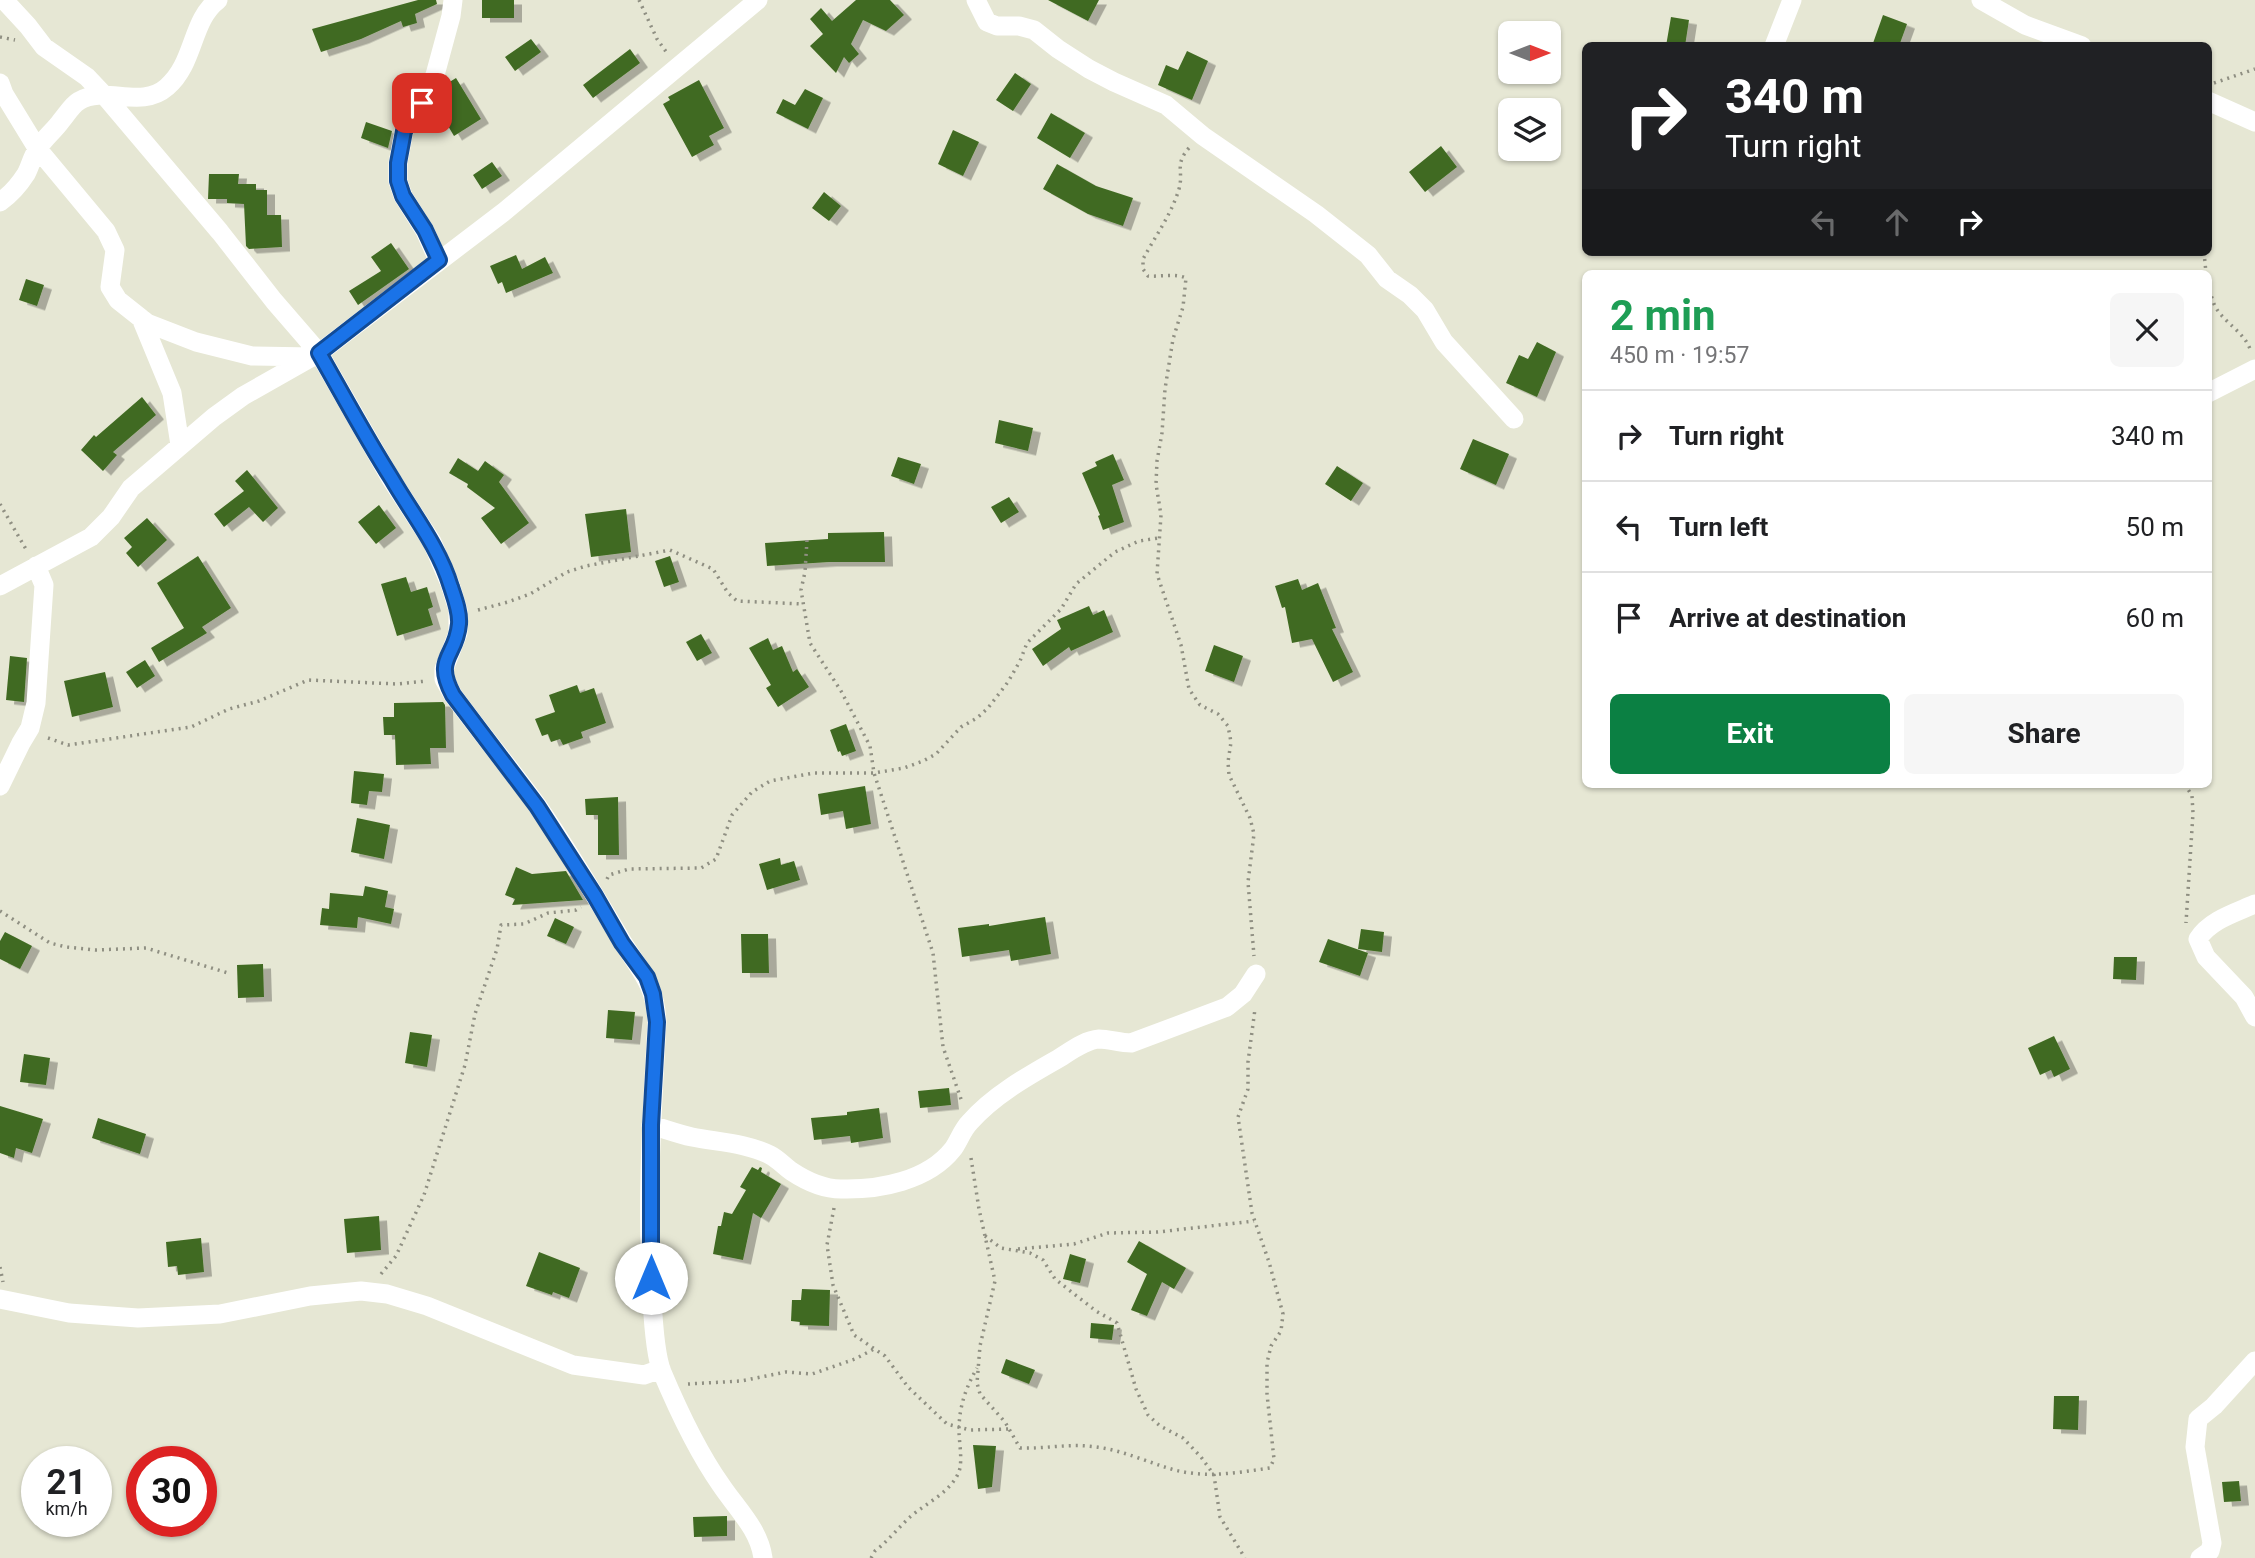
<!DOCTYPE html>
<html lang="en">
<head>
<meta charset="utf-8">
<style>
  body { margin:0; font-family:Roboto,sans-serif; background:#f6f6f6; color:#202124; height:100vh; display:flex; flex-direction:column; font-size:26px; white-space:nowrap }
  * { box-sizing:border-box; margin:0 }
  p { font-size:23px; color:#757577 }
  .icon { flex:none; width:38px; height:38px; fill:none; stroke:currentColor; stroke-width:2; stroke-linecap:round; stroke-linejoin:round }
  .map { position:relative; flex:1; overflow:hidden }
  .sheet { position:absolute; left:1582px; top:270px; width:630px; height:518px; display:flex; flex-direction:column; background:#fff; border-radius:10px; box-shadow:0 2px 5px #0004 }
  .sheet>* { flex:none }
  .top-card { position:absolute; left:1582px; top:42px; width:630px; height:214px; border-radius:10px; box-shadow:0 2px 5px #0004; background:#202124; color:#fff; overflow:hidden }
  .needle { width:46px; rotate:90deg }
  .buttons { position:absolute; left:1498px; top:21px; display:grid; gap:14px }
  .buttons a { display:grid; place-items:center; width:63px; height:63px; border-radius:10px; background:#fff; box-shadow:0 2px 5px #0004; font-size:35px }
  .speed { position:absolute; left:21px; top:1446px; display:flex; gap:14px; font-size:35px; font-weight:700; text-align:center }
  .speed>* { display:grid; place-content:center; width:91px; height:91px; border-radius:50%; background:#fff; box-shadow:0 2px 5px #0004; line-height:1 }
  .speed small { font-size:18px; font-weight:400 }
  .speed .limit { border:10px solid #d22; background:#fff; color:#111 }
  .pin { position:absolute; display:grid; place-items:center; width:60px; height:60px; color:#fff; margin:-30px; border-radius:14px; box-shadow:0 4px 10px #0006 }
  .me { position:absolute; width:77px; margin:-38px; rotate:0deg; stroke-linejoin:round; filter:drop-shadow(0 0 5px #0008) }
  .turn { display:flex; align-items:center; gap:24px; height:147px; padding:0 28px; font-size:32px }
  .turn .icon { width:91px; height:91px; stroke-width:2.5 }
  .turn b { display:block; font-size:49px; line-height:60px }
  .lanes { display:flex; align-items:center; height:66px; padding:0 28px; background:#0003; justify-content:center; gap:35px; direction:ltr }
  .lanes .off { opacity:.35 }
  .round { display:grid; place-items:center; flex:none; width:74px; height:74px; border-radius:10px; background:#f6f6f6 }
  .overview { display:flex; align-items:center; justify-content:space-between; height:119px; padding:0 28px }
  h1 { font-size:42px; font-weight:700; line-height:52px; color:#1e9e55 }
  .primary-button { display:flex; gap:14px; margin-top:auto; padding:14px 28px }
  .primary-button a { flex:1; height:80px; border-radius:10px; background:#0b8043; color:#fff; font-size:28px; font-weight:700; line-height:80px; text-align:center }
  .primary-button a+a { background:#f6f6f6; color:#202124 }
  ul { padding:0; list-style:none }
  li { display:flex; align-items:center; gap:21px; height:91px; padding:0 28px; border-top:2px solid #e0e0e0 }
  li div { flex:1 }
  li b { display:block; font-size:26px }
  li em { font-style:normal }
  .map>svg:first-child { display:block }
  .building { fill:#416b22; filter:url(#shadow) }
  .lines { fill:none; stroke-linecap:round; stroke-linejoin:round }
  .path { stroke:#8f8f82; stroke-width:3.5; stroke-dasharray:2 5; stroke-linecap:butt }
  .street { stroke:#fff; stroke-width:19 }
  .route-casing { stroke:#114b97; stroke-width:18 }
  .route { stroke:#1a73e8; stroke-width:12 }
</style>
</head>
<body>
<div class="map">
<svg width="2255" height="1558" viewBox="0 0 2255 1558">
  <defs>
    <filter id="shadow"><feDropShadow dx="8" dy="4.5" stdDeviation="0" flood-color="#0004"/></filter>
  </defs>
  <rect width="100%" height="100%" fill="#e6e7d4"/>
  <path class="building" d="M418,0h18l1,4 -22,10 2,9 -14,4 -2,-6 -40,18 -40,13 -9,-23z
    M482,0h32v18h-32z
    M856,0h34l14,15 -18,16 -23,-11 -12,24 8,10 -10,9 -5,-6 -8,16 -26,-27 13,-12 -13,-15 11,-11 11,13z
    M1048,0h51l-11,21z
    M1883,15l24,9 -8,22h-27z
    M1671,17l18,3 -4,26h-19z
    M531,39l10,13 -26,19 -10,-14z
    M630,49l10,14 -47,35 -10,-13z
    M1187,51l21,10 -16,39 -34,-15 8,-20 12,5z
    M1015,73l16,11 -18,27 -17,-11z
    M456,78l25,41 -27,17 -19,-32 3,-7 5,-3 -2,-3 2,-5z
    M699,80l25,48 -15,8 5,9 -22,12 -29,-53 7,-4 -2,-3z
    M805,89l18,9 -15,31 -32,-16 7,-14 12,6z
    M1051,113l34,20 -15,25 -33,-20z
    M366,122l26,9 -4,17 -27,-10z
    M953,130l26,12 -16,34 -25,-12z
    M1441,146l16,21 -32,25 -16,-20z
    M492,162l10,14 -20,13 -9,-14z
    M1057,164l39,22 37,12 -10,28 -35,-12 -45,-25z
    M209,174h30l-1,10h18v6h11v25h14l1,32 -33,2 -3,-3 -2,-42 -17,-1v-4h-19z
    M824,192l17,14 -12,15 -17,-13z
    M391,243l18,26 -51,36 -9,-14 32,-20 -10,-14z
    M516,255l6,14 23,-12 8,16 -47,20 -4,-11 -4,2 -8,-18z
    M26,279l18,6 -7,21 -18,-6z
    M1537,342l19,10 -19,45 -31,-14 13,-28 9,4z
    M142,397l14,18 -43,37 4,3 -14,16 -22,-21 13,-15 2,2z
    M999,420l34,8 -5,23 -33,-8z
    M1473,439l36,15 -13,31 -36,-16z
    M1113,454l11,26 -12,5 12,37 -21,8 -5,-14 2,-1 -18,-42 15,-7 -2,-4z
    M898,457l23,7 -7,20 -23,-8z
    M458,458l20,13 7,-10 19,14 -5,7 30,41 -28,21 -20,-26 14,-10 -28,-21 1,-3 -19,-11z
    M1337,466l26,17 -12,18 -26,-17z
    M247,470l31,38 -15,14 -14,-15 -25,20 -10,-13 30,-23 -9,-10z
    M1009,497l10,15 -18,11 -10,-16z
    M379,505l17,23 -20,16 -18,-22z
    M626,509l5,43 -40,5 -6,-43z
    M147,518l20,22 -29,27 -12,-14 6,-6 -8,-9z
    M884,532l1,30h-56l-62,4 -2,-23 63,-4v-6z
    M198,556l33,52 -29,19 5,6 -48,29 -8,-14 33,-20 -27,-45z
    M670,556l9,26 -15,5 -9,-26z
    M406,577l5,15 16,-5 6,20 -5,2 5,16 -36,11 -16,-52z
    M1298,579l4,11 16,-7 18,45 -4,1 21,43 -20,10 -21,-43 -20,4 -7,-36 -3,1 -7,-22z
    M1089,606l4,9 11,-5 9,22 -42,19 -2,-4 -26,19 -11,-17 29,-20 -4,-9z
    M701,634l11,19 -15,8 -11,-19z
    M768,638l5,12 9,-4 11,26 4,-3 12,18 -31,20 -12,-19 5,-3 -22,-37z
    M1214,645l29,11 -9,26 -29,-11z
    M10,656l17,2 -3,44 -18,-2z
    M145,660l10,16 -18,12 -11,-16z
    M105,672l8,35 -41,10 -8,-36z
    M577,685l3,8 14,-5 12,35 -25,9 2,6 -20,7 -3,-6 -9,3 -3,-8 -6,2 -7,-17 20,-7 -6,-17z
    M443,702l2,3 1,43h-16l1,16 -35,1 -1,-30h-11l-1,-18h11v-14z
    M846,724l10,27 -14,5 -2,-5 -2,1 -8,-22z
    M354,771l30,3 -2,18 -13,-1 -2,14 -16,-2z
    M865,786l6,38 -25,5 -3,-18 -22,4 -3,-21z
    M618,797l1,58h-21v-40h-12l-1,-16z
    M357,818l33,7 -6,34 -33,-7z
    M780,858l1,7 13,-4 6,19 -33,10 -8,-26z
    M516,867l16,7 34,-3 17,29 -71,5 3,-6 -10,-4z
    M365,886l23,5 -3,16 9,2 -3,15 -33,-7 -1,11 -37,-3 2,-17 7,1 1,-16 33,3z
    M1045,917l6,37 -40,7 -2,-11 -47,7 -4,-29 31,-4v2z
    M555,918l19,9 -8,17 -19,-8z
    M1361,929l23,3 -2,20 -24,-3z
    M5,932l27,14 -12,23 -20,-10v-18z
    M741,934h27l1,39h-27z
    M1328,939l40,14 -8,23 -41,-14z
    M2114,957h23l-1,23 -23,-1z
    M263,964l1,33 -26,1 -1,-33z
    M608,1010l27,2 -3,28 -26,-2z
    M410,1032l22,3 -5,32 -22,-4z
    M2054,1036l16,33 -16,8 -3,-7 -11,5 -12,-27z
    M24,1054l26,4 -4,27 -26,-3z
    M949,1088l2,17 -31,3 -2,-17z
    M0,1106l43,13 -11,34 -16,-5 -2,10 -14,-5z
    M879,1108l4,30 -32,5 -1,-7 -36,4 -3,-22 36,-3v-3z
    M98,1118l48,16 -6,20 -48,-16z
    M752,1167l6,3 2,-3 2,1 -1,4 20,12 -20,34 -8,-5 -10,47 -30,-6 5,-28h3l3,-14 8,2 14,-24 -6,-3z
    M379,1216l2,34 -34,3 -3,-34z
    M201,1238l3,34 -26,3 -1,-9 -9,1 -2,-25z
    M1139,1241l47,27 -12,21 -12,-7 -15,34 -16,-6 16,-36 -20,-12z
    M539,1252l41,16 -11,30 -16,-6 -1,3 -26,-9z
    M1070,1254l16,5 -6,24 -17,-4z
    M802,1289l28,1 -1,36 -29,-1v-3l-9,-1 1,-21h9z
    M1091,1323l23,2 -2,15 -22,-2z
    M1006,1359l29,11 -6,14 -28,-11z
    M2054,1396h25l-1,34 -25,-1z
    M973,1445l23,1 -4,41 -14,2z
    M2239,1481l2,20 -17,1 -2,-20z
    M727,1516v20l-33,1 -1,-20z"/>
  <g class="lines">
    <path class="path" d="M639,0l18,39 10,14
      M0,37l15,3
      M2214,83l41,-14
      M1189,148c-15,17 -5,23 -10,41 -7,24 -24,48 -36,70v10l5,7c12,1 27,-3 38,2l-3,29 -10,32 -8,50 -3,44 -5,28 -1,23 5,31 -4,59 24,71 8,44 11,16 18,9 10,12 3,16 -3,20 1,13 21,43 4,16 -6,48 6,74
      M2204,252l2,21
      M2208,283c3,10 4,20 10,28 10,14 28,23 33,41
      M0,504l27,47
      M807,540l-2,32 -4,18 9,53 31,48 29,55 4,27 59,180 10,94 19,55
      M478,610l30,-8 22,-8 37,-22 19,-6 84,-16 43,19 15,24 9,8 66,3
      M48,738l20,7 123,-18 38,-18 30,-8 49,-21 89,4 30,-3
      M2185,784l7,12 1,17 -7,110
      M607,879l2,-4 20,-6 72,-1 15,-9 16,-44 20,-23 18,-11 44,-8h60l30,-5 19,-7 13,-7 25,-27 16,-9 11,-10 20,-26 12,-21 7,-18 34,-34 15,-25 39,-32 24,-11 20,-3
      M0,911l50,32 16,4 29,3 51,-2 82,25
      M971,1158l8,51 16,72 -15,65 -3,37 3,11 25,28 15,26c26,1 50,-5 76,-1 25,3 49,14 72,21 33,11 68,5 102,0l4,-9 -7,-65v-31l4,-17 10,-15 2,-17 -14,-52 -17,-49 -14,-96 10,-28v-27l7,-53
      M834,1208l-7,37 6,40 21,50 31,21 23,31 39,37 23,6 39,-1
      M985,1236l16,12 29,5 13,7 12,19 41,32 21,12 19,66 12,26 12,11 23,12 18,19 13,18 6,42 25,41
      M1018,1249l56,-5 34,-11 50,-1 96,-11
      M0,1267l3,15
      M381,1274l15,-18 28,-61 41,-130 10,-51 22,-65 4,-24 23,-1 24,-11 28,-3 5,-3
      M688,1384l53,-3 45,-9 26,2 43,-15 19,-10
      M871,1558l4,-7c13,-10 23,-23 35,-34 16,-14 45,-27 50,-49 2,-13 -1,-26 -1,-38 0,-23 7,-43 18,-62"/>
    <path class="street" d="M4,0l24,26 16,21 43,30 18,19 115,136 54,69 45,52 72,126 41,63 18,42 8,26v23l-14,36v10l9,16c27,37 57,73 84,110 29,42 56,87 82,131 19,33 36,45 38,86 -5,92 -11,185 -5,277 1,19 3,56 10,73 16,38 35,79 59,113 16,24 38,44 42,73
      M976,0l11,22 10,4h22l15,4 24,19 31,20 25,13 52,23 37,31 113,78 52,41 19,24 23,16 15,15 19,32 70,77
      M1981,0l44,25 57,21
      M1774,46l18,-46
      M0,83l4,11 33,54 69,83 9,19 -5,37 8,13 29,23 49,19 56,14 61,1
      M2208,101l47,21
      M0,202c10,-7 19,-17 26,-28 4,-7 6,-17 11,-24 6,-11 17,-19 24,-29 6,-7 11,-16 18,-20 26,-16 62,9 88,-14 28,-24 24,-67 51,-87
      M438,260l-13,-29 -22,-35 -5,-15v-18l6,-32 18,-28 13,-28 16,-59 2,-16
      M141,318l31,75 8,52
      M2208,393l47,-24
      M0,586l91,-49 20,-20 20,-29 83,-71 29,-21 76,-43 186,-142 253,-211
      M0,786l21,-43 9,-15 6,-25 8,-118 -8,-19
      M2255,904c-20,9 -45,16 -57,35l8,18 38,40 11,20
      M651,1125c14,4 27,9 41,12 25,5 55,6 78,18 8,4 14,11 21,16 15,10 32,18 50,18 38,1 87,-8 112,-40 6,-8 9,-19 17,-27 23,-26 56,-45 86,-62 12,-7 28,-20 43,-21 10,0 21,4 32,4l96,-36 16,-13 13,-20
      M0,1299l69,14 69,5 82,-4 90,-18 51,-5 26,3 40,12 146,59 71,10 17,-6
      M2200,1558l10,-7 2,-8 -17,-96 3,-28 16,-13 41,-45"/>
  </g>
  <g class="lines">
    <defs>
      <path id="route" d="M422,103l-18,28 -6,32v18l5,15 22,34 14,30 -120,93c24,42 47,85 73,126 21,36 47,68 59,108 4,12 9,25 8,37 -3,34 -26,33 -6,71l84,111 58,90 27,47 25,34 6,17 4,28 -6,103v153"/>
    </defs>
    <use href="#route" class="route-casing"/>
    <use href="#route" class="route"/>
  </g>
</svg>
<div class="buttons">
<a><svg class="needle" viewBox="-14 -14 28 28"><path d="M0-13l5 13h-10z" fill="#e53935"/><path d="M0 13l5-13h-10z" fill="#757577"/></svg></a>
<a><svg class="icon" aria-label="layers" viewBox="0 0 24 24"><path d="M12 4l9 5-9 5-9-5zM3 14l9 5 9-5"/></svg></a>
</div>
<div class="speed"><div>21<small>km/h</small></div><div class="limit">30</div></div>
<div class="pin" style="left:422px;top:103px;background:#d93025"><svg class="icon" aria-label="arrive" viewBox="0 0 24 24"><path d="M6 21V4h12l-3 4 3 4H6"/></svg></div>
<svg class="me" style="left:651px;top:1278px" viewBox="-20 -20 40 40"><circle r="19" fill="#fff"/><path d="M0-13L10 11 0 6-10 11z" fill="#1a73e8"/></svg>
<div class="top-card">
<div class="turn"><svg class="icon" aria-label="right" viewBox="0 0 24 24"><path d="M7 20v-9h11M14 6l5 5-5 5"/></svg><div><b>340 m</b>Turn right</div></div>
<div class="lanes"><svg class="icon off" aria-label="left" viewBox="0 0 24 24"><path d="M17 20v-9H6M10 6l-5 5 5 5"/></svg><svg class="icon off" aria-label="ahead" viewBox="0 0 24 24"><path d="M12 20V5M6 11l6-6 6 6"/></svg><svg class="icon" aria-label="right" viewBox="0 0 24 24"><path d="M7 20v-9h11M14 6l5 5-5 5"/></svg></div>
</div>
<section class="sheet">
<div class="overview"><div><h1>2 min</h1><p>450 m · 19:57</p></div><a class="round"><svg class="icon" aria-label="close" viewBox="0 0 24 24"><path d="M6 6l12 12M18 6L6 18"/></svg></a></div>
<ul>
<li><svg class="icon" aria-label="right" viewBox="0 0 24 24"><path d="M7 20v-9h11M14 6l5 5-5 5"/></svg><div><b>Turn right</b></div><em>340 m</em></li>
<li><svg class="icon" aria-label="left" viewBox="0 0 24 24"><path d="M17 20v-9H6M10 6l-5 5 5 5"/></svg><div><b>Turn left</b></div><em>50 m</em></li>
<li><svg class="icon" aria-label="arrive" viewBox="0 0 24 24"><path d="M6 21V4h12l-3 4 3 4H6"/></svg><div><b>Arrive at destination</b></div><em>60 m</em></li>
</ul>
<div class="primary-button"><a>Exit</a><a>Share</a></div>
</section>
</div>
</body>
</html>
